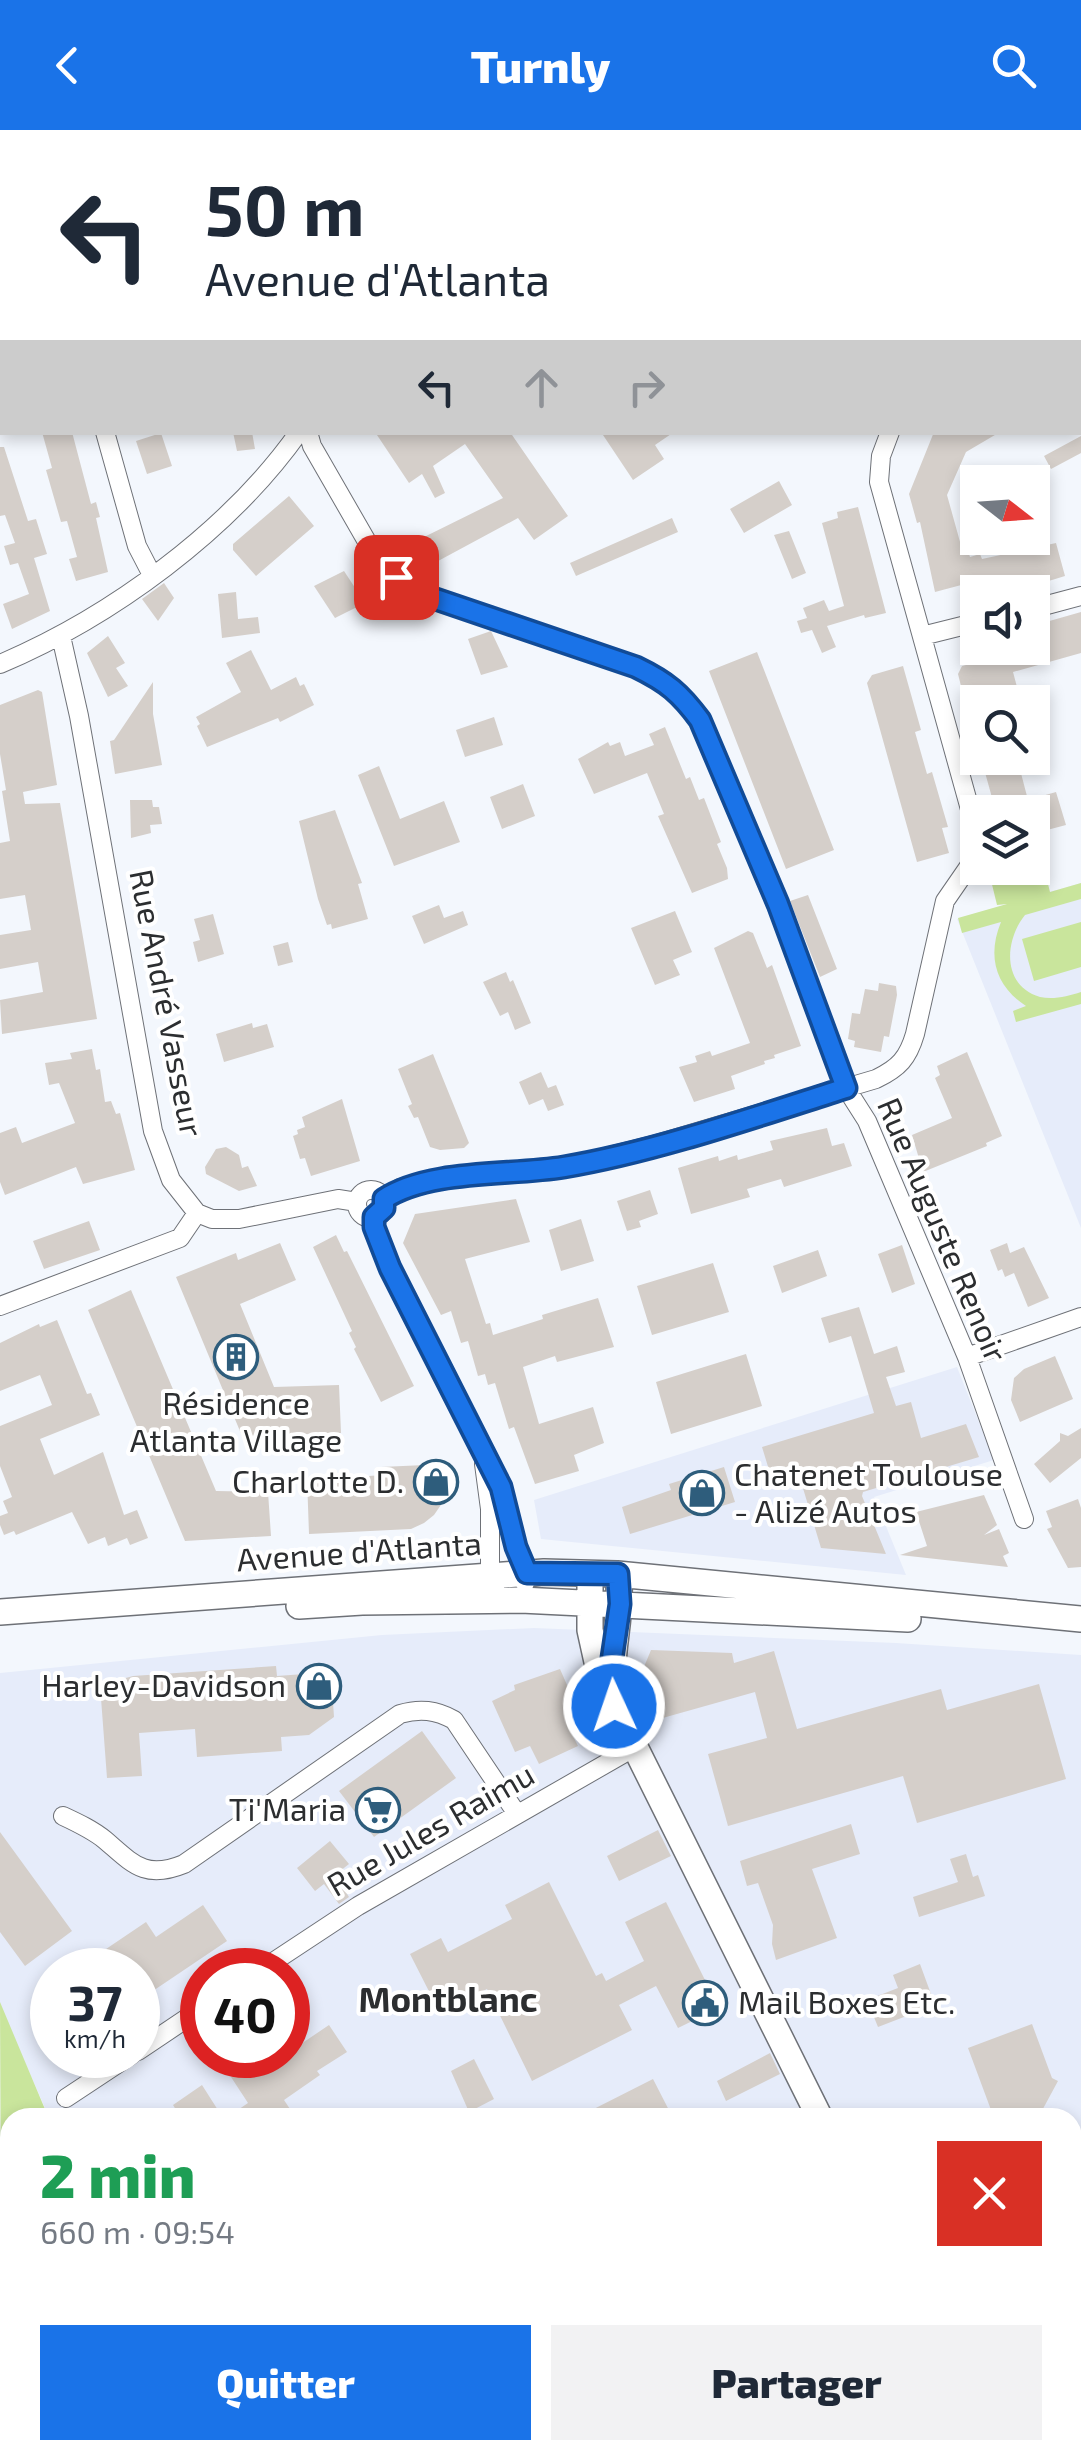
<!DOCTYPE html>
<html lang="fr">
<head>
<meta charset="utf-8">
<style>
  body { margin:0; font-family:"Exo 2",sans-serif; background:#f2f2f3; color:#1f2937; height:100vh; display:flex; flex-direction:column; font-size:38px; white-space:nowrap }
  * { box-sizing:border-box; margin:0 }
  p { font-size:32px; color:#747a83 }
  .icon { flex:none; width:55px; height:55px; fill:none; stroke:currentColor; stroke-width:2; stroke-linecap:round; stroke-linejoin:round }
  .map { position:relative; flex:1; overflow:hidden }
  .side { position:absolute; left:0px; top:1978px; width:1082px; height:352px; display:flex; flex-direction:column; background:#fff; border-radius:30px 30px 0 0; box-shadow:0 5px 15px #0003 }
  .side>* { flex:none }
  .top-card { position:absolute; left:0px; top:0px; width:1082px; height:305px; box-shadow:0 5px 15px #0003; background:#fff; color:#1f2937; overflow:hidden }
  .needle { width:65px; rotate:107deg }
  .tools { position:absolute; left:960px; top:335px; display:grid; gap:20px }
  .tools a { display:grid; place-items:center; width:90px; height:90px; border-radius:0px; background:#fff; box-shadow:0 5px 15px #0003; font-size:50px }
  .speed { position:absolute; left:30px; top:1818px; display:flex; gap:20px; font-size:50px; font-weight:700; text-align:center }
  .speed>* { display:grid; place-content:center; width:130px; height:130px; border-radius:50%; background:#fff; box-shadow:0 5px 15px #0003; line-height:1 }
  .speed small { font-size:25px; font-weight:400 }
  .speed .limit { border:15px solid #d22; background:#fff; color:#111 }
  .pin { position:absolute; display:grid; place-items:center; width:85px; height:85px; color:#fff; margin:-42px; border-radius:20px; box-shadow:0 5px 15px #0006 }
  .me { position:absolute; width:110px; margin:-55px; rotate:357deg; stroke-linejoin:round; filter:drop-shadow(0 0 8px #0008) }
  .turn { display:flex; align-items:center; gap:35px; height:210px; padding:0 40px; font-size:45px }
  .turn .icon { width:130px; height:130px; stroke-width:2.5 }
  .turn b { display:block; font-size:70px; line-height:85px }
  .lanes { display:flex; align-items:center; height:95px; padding:0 40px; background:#0003; justify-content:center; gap:50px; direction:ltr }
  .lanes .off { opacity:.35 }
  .round { display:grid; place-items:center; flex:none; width:105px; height:105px; border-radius:0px; background:#f2f2f3 }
  .overview { display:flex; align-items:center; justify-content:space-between; height:170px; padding:0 40px }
  h1 { font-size:60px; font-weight:800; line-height:75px; color:#1e9e55 }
  .primary-button { display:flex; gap:20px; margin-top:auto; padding:20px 40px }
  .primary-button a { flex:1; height:115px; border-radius:0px; background:#1a73e8; color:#fff; font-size:40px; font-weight:800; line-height:115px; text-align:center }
  .primary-button a+a { background:#f2f2f3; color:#1f2937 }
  header { display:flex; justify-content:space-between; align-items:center; height:130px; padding:0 40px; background:#1a73e8; color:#fff; font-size:45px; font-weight:800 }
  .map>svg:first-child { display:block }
  .built { fill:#e6ecfa; fill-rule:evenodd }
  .green { fill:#c9e59c }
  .building { fill:#d5cfca }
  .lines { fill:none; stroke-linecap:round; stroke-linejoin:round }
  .street-casing { stroke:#6e7177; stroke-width:20 }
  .secondary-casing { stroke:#6e7177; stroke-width:28 }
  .highway-casing { stroke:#6e7177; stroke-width:35 }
  .street { stroke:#fff; stroke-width:18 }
  .secondary { stroke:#fff; stroke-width:25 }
  .highway { stroke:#fff; stroke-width:32 }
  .route-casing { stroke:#114b97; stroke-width:25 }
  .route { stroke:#1a73e8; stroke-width:18 }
  .labels { text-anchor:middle; stroke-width:8; stroke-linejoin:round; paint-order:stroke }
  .street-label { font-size:32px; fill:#2c2e30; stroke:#fff }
  .poi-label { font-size:32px; fill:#2c2e30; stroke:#fff; text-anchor:end }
  .neighbourhood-label { font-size:35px; font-weight:bold; fill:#2c2e30; stroke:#fff }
</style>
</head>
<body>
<header><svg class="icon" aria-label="back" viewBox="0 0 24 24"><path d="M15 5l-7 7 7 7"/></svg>Turnly<svg class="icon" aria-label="search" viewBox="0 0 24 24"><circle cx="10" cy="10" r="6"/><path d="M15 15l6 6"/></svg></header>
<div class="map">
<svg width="1081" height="2329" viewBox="0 0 1081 2329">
  <rect width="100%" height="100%" fill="#f3f7fd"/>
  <path class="built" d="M1081,753v345l-124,-309z
    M957,1237l37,93 -120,37 32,78 -365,-36 -7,-39z
    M534,1498l362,15 185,12v804h-73l-5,-9h69v-332l-1023,-1 -49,-111v-333l382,-38zM52,1840h86v85h-86zM202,1840h86v85h-86z"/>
  <path class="green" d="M1040,722l10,40 31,-9v16l-56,16c-21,26 -23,71 15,82 14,3 28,-1 41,-5v12l-65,18 -3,-11 13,-5c-31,-20 -39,-50 -25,-84l-39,11 -4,-15 49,-14 -10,1 -9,-37h44l1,-14z
    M1081,792v45l-47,14 -12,-42z
    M0,1872l47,112 38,-1v4l-75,1v332h264l-12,9h-260z
    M333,2320h114v9h-126z
    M481,2320h324l8,9h-333z
    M886,2320h83l4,9h-82z"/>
  <path class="building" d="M42,302h30l19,72 5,-2 4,15 -4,1 12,54 -32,9 -7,-22 8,-2 -10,-36 -6,1 -15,-52 6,-2z
    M233,302h19l3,17 -18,2z
    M375,302h135l58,84 -34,24 -16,-22 -91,49 -13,-25 89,-44 -38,-54 -32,22 12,27 -10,5 -13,-24 -13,9z
    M601,302h73l-19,13 9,14 -31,21z
    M934,302h66l-34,20 -19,43 15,54 5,-1 3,9 10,-3 2,5 74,-16 9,33 -52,16h-13l-5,-16 -60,16 -15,-70 -3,1 -8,-29z
    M161,303l11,33 -25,8 -11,-33z
    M1081,306v17l-30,16 -7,-13z
    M0,317h4l24,74 8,-2 11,35 -13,4 16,53 -38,18 -9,-25 26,-10 -11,-31 -8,2 -6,-19 11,-3 -10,-28 -5,1z
    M779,351l13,24 -48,28 -14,-24z
    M289,366l25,30 -58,50 -23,-26v-6z
    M858,377l28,106 -21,5 -1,-3 -37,11 9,21 -14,6 -10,-23 -11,3 -4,-12 10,-3 -4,-10 21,-8 5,11 15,-5 -22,-83 16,-5 -1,-6z
    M672,388l6,14 -102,44 -6,-13z
    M789,401l17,42 -14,6 -18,-44z
    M344,441l21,32 -30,15 -21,-32z
    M164,453l10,15 -16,23 -16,-22z
    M236,462l2,27 20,-2 2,16 -38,5 -4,-44z
    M1081,482v41l-68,19 4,15 -21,6 2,9h-33l-7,-28 4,-8 54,-14 -2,-4h18v-22z
    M491,501l17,36 -27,8 -13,-36z
    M108,506l17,27 -9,5 12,18 -20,11 -21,-44z
    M251,520l20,40 25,-13 4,9 4,-2 10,21 -34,17 -2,-4 -71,29 -10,-21 3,-2 -4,-7 45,-25 -15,-29z
    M757,522l77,198 -48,19 -77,-198z
    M903,536l18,64 -6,2 12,42 5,-2 16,55 -6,1 7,25 -32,9 -50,-179 5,-8z
    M153,552v32l9,51 -47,9 -5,-33 4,-1z
    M38,560l4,2 15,93 -34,7 2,12 35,-1 37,216 -95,15 -2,-34 43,-8 -5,-30 -38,7v-34l31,-5 -6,-35 -25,4v-56l10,-2 -8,-50 4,-1 -6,-36v-49z
    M494,587l9,28 -38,12 -9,-27z
    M665,597l21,52 4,-2 9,23 5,-2 17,44 -4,2 10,24 1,11 -36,14 -34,-77 6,-2 -17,-41 -53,21 -16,-35 30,-17 2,4 10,-4 5,14 29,-11 -5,-11z
    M981,628h36l11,42 28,-8 10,33 -34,9v-22h-36z
    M379,636l21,53 44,-18 16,41 -66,24 -36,-91z
    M523,654l12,32 -33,13 -12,-32z
    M130,670h22l1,7h6l3,17 -12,1 1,8 -20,5z
    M335,680l27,73 -4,1 10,35 -36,10 -1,-5 -4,1 -9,-26 -19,-78z
    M808,765l29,74 -17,8 -30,-76z
    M439,775l5,13 19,-7 5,14 -44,19 -12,-28z
    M675,781l17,41 -19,8 7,15 -25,10 -24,-57z
    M213,784l11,40 -26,8 -5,-20 7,-2 -6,-21z
    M748,801l5,2 14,35 5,-3 29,81 -27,9 1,3 -11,3 1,3 -34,12 4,13 -41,13 -15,-35 18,-5 -2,-6 15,-5 2,5 38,-13 -36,-95z
    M288,812l5,20 -15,4 -5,-20z
    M506,842l4,10 3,-2 18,43 -16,7 -7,-18 -8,4 -17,-34z
    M879,853l17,3 1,9 -8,42 -5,-1 -3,16 -27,-5 1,-6 -7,-2 4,-26 8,1 5,-25 13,2z
    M252,893l1,5 14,-4 7,23 -50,15 -8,-28z
    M92,919l4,21 4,-1 5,33 6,-1 5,13 4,-1 15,57 -52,14 -7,-17 -71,28 -5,-13v-49l16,-6 6,16 53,-20 -16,-40 -10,2 -4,-22 27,-4 -2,-6z
    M967,922l35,84 -16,7 1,3 -64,26 -11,-37 40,-17 -17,-40 5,-3 -3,-9z
    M433,924l36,89 -5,5 -24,2 -10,-3 -12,-30 -4,1 -6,-12 4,-2 -14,-35z
    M541,942l7,16 8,-3 8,20 -16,6 -5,-12 -14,6 -10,-23z
    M342,969l18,62 -49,15 -6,-18 -5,1 -7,-23 5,-2 -1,-4 8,-3 -3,-10z
    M827,998l5,18 12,-3 8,23 -68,21 -3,-8 -34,10 3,8 -59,17 -13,-46 40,-12 1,5 18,-6 1,5 35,-10 -3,-9z
    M226,1017l13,8 3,13 6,-2 9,20 -18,5 -33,-17 -1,-7 11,-18z
    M650,1060l8,24 -19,7 2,6 -14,4 -10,-30z
    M516,1069l14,43 -65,17 21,65 4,-1 3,12 50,-16 -1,-4 56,-17 16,49 -57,15 -2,-6 -32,11 16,57 54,-17 11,36 -30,12 5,16 -44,13 -21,-57 -5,2 -14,-46 -7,2 -3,-11 -7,2 -10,-35 -7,2 -10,-32 -10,4 -38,-72 12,-29z
    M581,1089l13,42 -33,10 -12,-41z
    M89,1091l11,29 -56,19 -11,-28z
    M336,1105l8,17 3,-1 67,135 -33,16 -27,-53 2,-2 -7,-14 3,-2 -39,-84z
    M280,1113l16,37 -56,24 34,83 65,-2 2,48 -99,3 -66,-159 60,-24 2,7z
    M1007,1113l3,10 14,-6 25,51 -21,9 -14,-34 -9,4 -3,-8 -4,2 -8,-21z
    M902,1115l13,39 -23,9 -14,-39z
    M818,1120l9,26 -45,17 -9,-27z
    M713,1133l16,49 -77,23 -15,-49z
    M131,1160l85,201 52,1 3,44 -86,5 -97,-231z
    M859,1177l15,47 23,-8 8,26 -19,5 10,29 15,-4 10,36 45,-14 13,33 -116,35 -1,4 24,58 -65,-6 -22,-73 -26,8 -11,-36 112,-34 -23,-77 -22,7 -8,-25z
    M57,1190l30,74 4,-1 9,22 -60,24 14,36 49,-23 21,63 13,-5 11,28 -18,7 -3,-7 -19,8 -3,-9 -17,7 -16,-32 -56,23 -2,-4 -10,4 -4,-10v-9l8,-3 -5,-12 9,-4 -12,-31v-40l52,-21 -12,-30 -40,16v-48l39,-19 1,3z
    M746,1224l16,52 -91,28 -15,-52z
    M1055,1226l18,43 -53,23 -9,-22 3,-22 10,-9z
    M1081,1298v30l-31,25 -16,-19 26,-23v-8l8,3z
    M447,1334l1,26 -3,9 -11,16 -10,8 -13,6 -102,5 -2,-56 62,-2 13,-1 -1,-8z
    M724,1337l11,35 -105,32 -8,-27 49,-17 -2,-6z
    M984,1365l13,30 -13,10 15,-6 10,24 -6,3 5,11 -108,-12 27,-9 -11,-34z
    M1078,1369l3,9v59l-13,1 -21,-39 5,-2 -6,-16z
    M651,1520l81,3 2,10 40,-12 23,78 144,-40 6,21 92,-26 27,95 -149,44 -14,-47 -175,50 -20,-72 59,-16 -12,-46 -103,29 -11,-29v-18z
    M276,1536l1,10 54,-4 3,45 -25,18 -28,2 1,14 -85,6 -2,-28 -56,4 3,43 -35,2 -7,-93 33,-9z
    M560,1539l25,57 -14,6 7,14 -39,18 -9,-18 -15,6 -23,-51 23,-11 -1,-5z
    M422,1601l34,47 -82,59 -35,-46z
    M851,1694l9,30 -48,15 25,69 -61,22 -4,-16 1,-19 -15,-42 -11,3 -7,-25z
    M658,1700l13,26 -52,25 -12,-25z
    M0,1702l72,99 -47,35 -25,-34z
    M330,1711l19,23 -14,11 14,22 -10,7 -15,-20 -9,7 -18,-23z
    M966,1724l7,23 5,-2 7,21 -66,21 -6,-20 45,-15 -8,-23z
    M549,1752l47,94 6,-3 4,8 38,-20 -19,-39 41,-20 53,106 -41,20 -22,-42 -37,19 13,25 -100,51 -45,-92 -47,24 -30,-59 31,-16 7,14 64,-33 -7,-14z
    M203,1775l24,36 -89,60v-31h-63l71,-48 10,15z
    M920,1834l15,41 -57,22 -11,-27 31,-12 -5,-13z
    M1032,1894l20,54 6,3 -20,37h-44l-26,-70z
    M329,1895l18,27 -30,19 3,4 -36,25 12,18h-70l22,-15 -17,-26 26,-18 7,10z
    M770,1923l10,21 -54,27 -9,-20z
    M474,1929l20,40 -25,13 -18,-41z
    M653,1949l20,39h-97z
    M202,1955l21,33h-42l-8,-13z"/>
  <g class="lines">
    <defs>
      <path id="street" d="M72,0l1,2
        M264,0l1,2
        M970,0l1,2
        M594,2l2,-2
        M0,137l2,-1
        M105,302l32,114 15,29
        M308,302l4,14 65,113 44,35 215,73 30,15 34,38 78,184 68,184 21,33 100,236 57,162
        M890,302l-9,24 -2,26 99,356
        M1032,479l49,-13
        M61,506l18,80 74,415 18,49 26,33 15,6h27l99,-20 19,3
        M922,506l56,-14
        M0,534c111,-47 229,-133 299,-232
        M357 1074a14 14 0 1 1 28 0a14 14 0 1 1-28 0Z
        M384,1069l16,-11 30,-7 136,-14 87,-22 223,-66c23,-11 32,-21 39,-45l30,-133 29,-42 4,-14
        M374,1087l-1,10 17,41 111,219 15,60 11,26 -2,10
        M0,1176l180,-68 17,-25
        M967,1227l114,-40
        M484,1334l6,45v66l5,12
        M63,1686c15,7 30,14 42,24 28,24 40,40 79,24l216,-150c20,-6 36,-4 54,6l63,94
        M261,1840l97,-64 277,-159
        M138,1921l64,-43
        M66,1968l65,-43"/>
      <path id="secondary" d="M590,1456v44l13,59 28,50 189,379
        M299,1476l63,-4 159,-2 387,19
        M0,1482l544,-40 73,2 464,45
        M613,1556c-3,-33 8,-66 6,-99
        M987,2320l4,9"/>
      <path id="highway" d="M835,2320l7,9
        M868,2320l7,9
        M299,2329l14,-9
        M461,2329l1,-9"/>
    </defs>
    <use href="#street" class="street-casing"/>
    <use href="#secondary" class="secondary-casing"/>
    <use href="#highway" class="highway-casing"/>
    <use href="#street" class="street"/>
    <use href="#secondary" class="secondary"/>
    <use href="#highway" class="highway"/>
  </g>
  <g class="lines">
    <defs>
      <path id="route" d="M396,447l25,17 215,73c31,15 44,26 64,53l78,184 68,184c-88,28 -192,64 -282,79 -55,9 -134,2 -180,32v9l-10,9v10l16,41 111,219 15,60 11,26 91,1 2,30 -8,54 2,48"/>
    </defs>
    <use href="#route" class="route-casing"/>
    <use href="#route" class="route"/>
  </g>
  <defs>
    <symbol id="building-ring" viewBox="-11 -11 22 22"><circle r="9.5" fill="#fff" stroke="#2e5d7c" stroke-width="1.5"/><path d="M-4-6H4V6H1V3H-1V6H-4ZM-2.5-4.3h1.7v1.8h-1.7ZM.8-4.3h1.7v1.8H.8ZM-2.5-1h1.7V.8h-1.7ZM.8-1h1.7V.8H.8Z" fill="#2e5d7c"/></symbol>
    <symbol id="shop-ring" viewBox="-11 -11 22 22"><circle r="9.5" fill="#fff" stroke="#2e5d7c" stroke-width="1.5"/><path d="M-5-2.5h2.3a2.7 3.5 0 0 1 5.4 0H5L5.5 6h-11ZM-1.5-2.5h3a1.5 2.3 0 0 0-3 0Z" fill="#2e5d7c"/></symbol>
    <symbol id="supermarket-ring" viewBox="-11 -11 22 22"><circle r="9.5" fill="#fff" stroke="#2e5d7c" stroke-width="1.5"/><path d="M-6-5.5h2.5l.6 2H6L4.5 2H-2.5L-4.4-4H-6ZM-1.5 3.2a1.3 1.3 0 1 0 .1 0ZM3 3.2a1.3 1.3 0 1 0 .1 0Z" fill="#2e5d7c"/></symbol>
    <symbol id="civic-ring" viewBox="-11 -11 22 22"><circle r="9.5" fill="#fff" stroke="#2e5d7c" stroke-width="1.5"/><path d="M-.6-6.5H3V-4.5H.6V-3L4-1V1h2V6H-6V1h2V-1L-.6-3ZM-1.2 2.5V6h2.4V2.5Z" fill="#2e5d7c"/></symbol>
  </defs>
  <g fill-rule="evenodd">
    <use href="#building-ring" x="211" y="1202" width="50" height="50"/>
    <use href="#shop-ring" x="411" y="1327" width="50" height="50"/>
    <use href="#shop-ring" x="677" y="1338" width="50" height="50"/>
    <use href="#shop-ring" x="294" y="1531" width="50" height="50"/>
    <use href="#supermarket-ring" x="353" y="1655" width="50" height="50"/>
    <use href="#civic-ring" x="680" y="1848" width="50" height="50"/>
  </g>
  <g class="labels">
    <g class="street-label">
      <text transform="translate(166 873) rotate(79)" y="11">Rue André Vasseur</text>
      <text transform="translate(942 1100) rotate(67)" y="11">Rue Auguste Renoir</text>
      <text transform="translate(359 1422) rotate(-4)" y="11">Avenue d'Atlanta</text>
      <text transform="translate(431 1700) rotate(-30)" y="11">Rue Jules Raimu</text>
    </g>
    <g class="poi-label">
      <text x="236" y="1285" text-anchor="middle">Résidence<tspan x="236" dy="37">Atlanta Village</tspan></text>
      <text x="734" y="1356" text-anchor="start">Chatenet Toulouse<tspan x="734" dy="37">- Alizé Autos</tspan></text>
      <text x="404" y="1363">Charlotte D.</text>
      <text x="286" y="1567">Harley-Davidson</text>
      <text x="346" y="1691">Ti'Maria</text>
      <text x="738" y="1884" text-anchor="start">Mail Boxes Etc.</text>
    </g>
    <g class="neighbourhood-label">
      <text x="448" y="1882">Montblanc</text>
    </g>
  </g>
</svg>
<div class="tools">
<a><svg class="needle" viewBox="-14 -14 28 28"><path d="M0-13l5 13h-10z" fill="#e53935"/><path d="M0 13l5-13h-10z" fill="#747a83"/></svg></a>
<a><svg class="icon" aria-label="sound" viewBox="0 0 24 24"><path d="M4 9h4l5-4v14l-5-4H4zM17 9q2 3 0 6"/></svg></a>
<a><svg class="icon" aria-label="search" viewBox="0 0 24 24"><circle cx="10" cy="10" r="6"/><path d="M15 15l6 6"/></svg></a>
<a><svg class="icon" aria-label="layers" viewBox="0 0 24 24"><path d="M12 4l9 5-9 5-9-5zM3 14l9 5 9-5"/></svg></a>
</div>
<div class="speed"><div>37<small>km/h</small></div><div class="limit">40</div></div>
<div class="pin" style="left:396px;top:447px;background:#d93025"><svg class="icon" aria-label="arrive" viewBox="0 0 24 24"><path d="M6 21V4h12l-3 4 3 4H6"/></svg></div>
<svg class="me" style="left:614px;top:1576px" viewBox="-20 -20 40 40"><circle r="17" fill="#1a73e8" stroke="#fff" stroke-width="3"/><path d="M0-11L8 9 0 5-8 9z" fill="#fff"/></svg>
<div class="top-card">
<div class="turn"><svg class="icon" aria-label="left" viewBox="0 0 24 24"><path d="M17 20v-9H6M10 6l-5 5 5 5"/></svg><div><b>50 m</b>Avenue d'Atlanta</div></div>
<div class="lanes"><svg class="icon" aria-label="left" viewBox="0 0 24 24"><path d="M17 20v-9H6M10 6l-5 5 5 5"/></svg><svg class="icon off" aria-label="ahead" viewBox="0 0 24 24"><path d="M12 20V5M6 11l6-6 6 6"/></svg><svg class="icon off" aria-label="right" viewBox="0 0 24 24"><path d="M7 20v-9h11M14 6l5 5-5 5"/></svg></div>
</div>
<section class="side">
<div class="overview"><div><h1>2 min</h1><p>660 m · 09:54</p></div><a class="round" style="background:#d93025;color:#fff"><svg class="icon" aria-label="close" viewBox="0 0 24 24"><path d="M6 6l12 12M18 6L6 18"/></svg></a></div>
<div class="primary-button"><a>Quitter</a><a>Partager</a></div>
</section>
</div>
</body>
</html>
